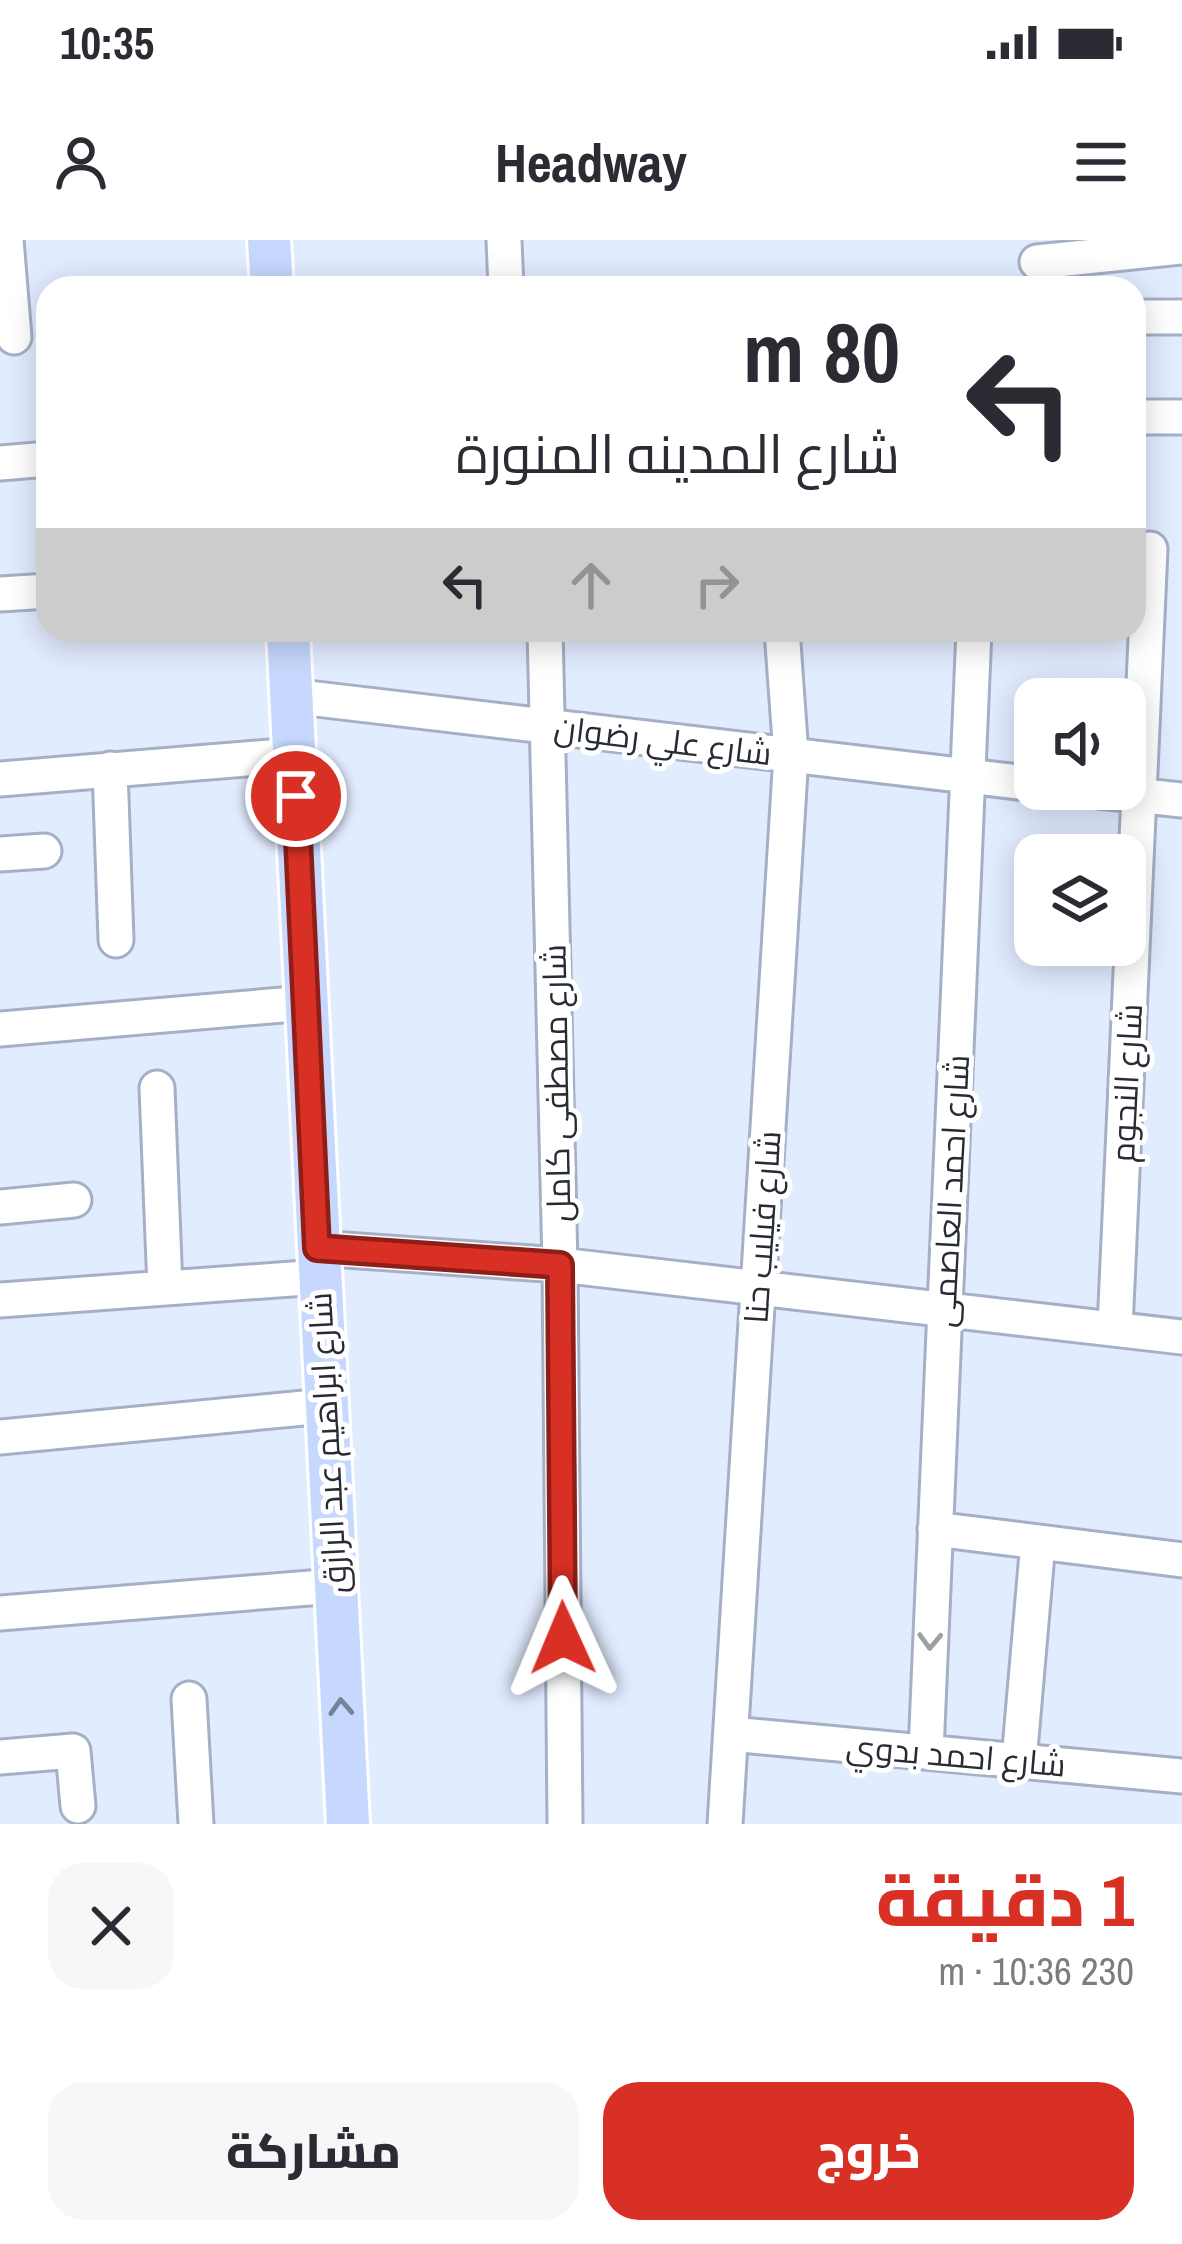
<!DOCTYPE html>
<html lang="ar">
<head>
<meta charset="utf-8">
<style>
  body { margin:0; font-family:"Archivo Narrow",Cairo,sans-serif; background:#f7f7f7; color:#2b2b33; direction:rtl; height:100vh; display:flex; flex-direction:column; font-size:45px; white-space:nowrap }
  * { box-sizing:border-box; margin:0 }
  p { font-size:39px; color:#7c7c81 }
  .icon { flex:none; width:66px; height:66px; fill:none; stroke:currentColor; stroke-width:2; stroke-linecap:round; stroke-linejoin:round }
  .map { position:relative; height:1584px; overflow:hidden; direction:ltr }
  .panel { display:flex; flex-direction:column; background:#fff; flex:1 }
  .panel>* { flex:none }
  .banner { position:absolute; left:36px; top:36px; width:1110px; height:366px; border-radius:36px; box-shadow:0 6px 30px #0003; direction:rtl; background:#fff; color:#2b2b33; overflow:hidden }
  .fabs { position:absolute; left:1014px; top:438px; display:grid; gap:24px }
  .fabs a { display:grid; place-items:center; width:132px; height:132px; border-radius:24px; background:#fff; box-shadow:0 6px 30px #0003; font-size:60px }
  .pin { position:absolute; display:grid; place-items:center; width:102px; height:102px; color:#fff; margin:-51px; border:6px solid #fff; border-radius:50%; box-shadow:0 3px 12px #0007 }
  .me { position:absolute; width:132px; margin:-66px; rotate:359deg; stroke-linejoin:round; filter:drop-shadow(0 0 9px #0008) }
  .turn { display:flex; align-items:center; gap:42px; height:252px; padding:0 48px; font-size:54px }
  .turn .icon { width:156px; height:156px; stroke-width:2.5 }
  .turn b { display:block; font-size:84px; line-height:102px }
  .lanes { display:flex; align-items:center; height:114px; padding:0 48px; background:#0003; justify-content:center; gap:60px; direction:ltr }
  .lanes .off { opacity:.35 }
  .round { display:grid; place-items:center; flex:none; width:126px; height:126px; border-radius:36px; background:#f7f7f7 }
  .head { display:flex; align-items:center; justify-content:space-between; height:204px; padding:0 48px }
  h1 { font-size:72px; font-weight:800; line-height:90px; color:#d93025 }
  .primary-button { display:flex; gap:24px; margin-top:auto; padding:24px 48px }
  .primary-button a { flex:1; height:138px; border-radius:36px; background:#d93025; color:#fff; font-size:48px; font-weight:800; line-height:138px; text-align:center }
  .primary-button a+a { background:#f7f7f7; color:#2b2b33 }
  .status { display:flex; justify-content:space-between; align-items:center; height:84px; padding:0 60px; background:#fff; direction:ltr }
  .status svg { height:33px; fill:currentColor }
  header { display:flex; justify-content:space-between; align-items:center; height:156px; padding:0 48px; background:#fff; font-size:54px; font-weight:800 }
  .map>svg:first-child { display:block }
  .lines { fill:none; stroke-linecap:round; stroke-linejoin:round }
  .minor-casing { stroke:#a5b0c7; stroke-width:39 }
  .major-casing { stroke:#fff; stroke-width:48 }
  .minor { stroke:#fff; stroke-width:33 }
  .major { stroke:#c6d8fd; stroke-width:42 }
  .oneway { stroke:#9ea0a4 }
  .oneway2 { stroke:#768298 }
  .route-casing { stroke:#8d1f18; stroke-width:30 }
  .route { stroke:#d93025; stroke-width:21 }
  .labels { text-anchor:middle; stroke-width:10; stroke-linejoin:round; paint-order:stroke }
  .street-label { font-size:33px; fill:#272b34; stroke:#fff }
</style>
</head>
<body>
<div class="status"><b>10:35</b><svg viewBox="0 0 49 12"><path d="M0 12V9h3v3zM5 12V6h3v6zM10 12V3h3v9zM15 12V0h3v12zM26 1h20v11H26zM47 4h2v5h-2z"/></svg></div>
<header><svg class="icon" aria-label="menu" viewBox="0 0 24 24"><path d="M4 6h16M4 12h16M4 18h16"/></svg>Headway<svg class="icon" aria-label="person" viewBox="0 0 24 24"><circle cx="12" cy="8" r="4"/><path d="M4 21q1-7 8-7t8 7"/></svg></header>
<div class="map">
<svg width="1182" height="1584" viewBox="0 0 1182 1584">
  <rect width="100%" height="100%" fill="#e2ecff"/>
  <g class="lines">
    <defs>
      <path id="minor" d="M6,0l8,97
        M504,0l2,48
        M1037,22l145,-15
        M1134,77h48
        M1134,177h48
        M0,223l48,-4
        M0,354l48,-3
        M545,390l15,635 5,559
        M291,456l744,88
        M110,529l6,171
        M0,539l294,-24
        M1081,549l101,11
        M0,614l44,-3
        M0,789l306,-26
        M157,848l8,200
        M0,967l74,-7
        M317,1008l243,17 622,72
        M0,1060l319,-23
        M1115,1089l35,-780
        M0,1197l325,-31
        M935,1289l247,31
        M0,1373l335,-27
        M189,1459l7,125
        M731,1494l451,42
        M926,1512l48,-1122
        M0,1517l73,-6 5,55
        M1019,1521l19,-219
        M725,1584l66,-1069 -9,-125"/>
      <path id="major" d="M269,0l3,48
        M288,390l60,1194"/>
    </defs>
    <use href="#minor" class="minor-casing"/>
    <use href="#major" class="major-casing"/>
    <use href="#minor" class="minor"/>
    <use href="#major" class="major"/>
  </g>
  <defs><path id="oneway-chevron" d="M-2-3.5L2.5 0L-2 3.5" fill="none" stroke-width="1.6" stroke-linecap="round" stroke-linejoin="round" transform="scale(3)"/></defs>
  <use class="oneway" href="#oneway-chevron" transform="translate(930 1401) rotate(92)"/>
  <use class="oneway2" href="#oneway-chevron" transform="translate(341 1467) rotate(-93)"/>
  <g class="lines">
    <defs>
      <path id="route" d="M296,556l21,452 243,17 3,373"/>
    </defs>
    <use href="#route" class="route-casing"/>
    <use href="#route" class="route"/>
  </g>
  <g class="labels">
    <g class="street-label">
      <text transform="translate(663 500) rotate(7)" y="12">شارع علي رضوان</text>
      <text transform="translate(556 843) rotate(-91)" y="12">شارع مصطفى كامل</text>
      <text transform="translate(1126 843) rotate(-87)" y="12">شارع النجوم</text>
      <text transform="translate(950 951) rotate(-87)" y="12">شارع احمد العاصمى</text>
      <text transform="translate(762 987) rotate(-86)" y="12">شارع فيليب حنا</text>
      <text transform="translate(327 1203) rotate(-93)" y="12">شارع ابراهيم عبد الرازق</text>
      <text transform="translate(956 1515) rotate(5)" y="12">شارع احمد بدوي</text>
    </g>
  </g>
</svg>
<div class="fabs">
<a><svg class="icon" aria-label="sound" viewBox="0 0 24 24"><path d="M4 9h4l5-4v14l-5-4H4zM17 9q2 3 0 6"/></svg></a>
<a><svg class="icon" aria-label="layers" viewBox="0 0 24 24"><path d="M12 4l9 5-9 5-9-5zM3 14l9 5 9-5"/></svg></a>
</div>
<div class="pin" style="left:296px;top:556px;background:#d93025"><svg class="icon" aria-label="arrive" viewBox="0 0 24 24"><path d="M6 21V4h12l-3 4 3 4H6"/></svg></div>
<svg class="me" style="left:563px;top:1398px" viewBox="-20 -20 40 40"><path d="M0-17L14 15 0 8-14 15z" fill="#d93025" stroke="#fff" stroke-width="4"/></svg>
<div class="banner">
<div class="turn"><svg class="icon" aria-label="left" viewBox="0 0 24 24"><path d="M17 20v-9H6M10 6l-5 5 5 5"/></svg><div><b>80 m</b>شارع المدينه المنورة</div></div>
<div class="lanes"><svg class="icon" aria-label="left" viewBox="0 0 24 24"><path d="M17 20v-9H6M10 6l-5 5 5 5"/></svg><svg class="icon off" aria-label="ahead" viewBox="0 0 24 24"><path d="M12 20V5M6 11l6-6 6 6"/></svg><svg class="icon off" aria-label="right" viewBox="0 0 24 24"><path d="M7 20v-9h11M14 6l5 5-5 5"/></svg></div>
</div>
</div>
<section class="panel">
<div class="head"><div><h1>1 دقيقة</h1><p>230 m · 10:36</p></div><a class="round"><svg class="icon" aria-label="close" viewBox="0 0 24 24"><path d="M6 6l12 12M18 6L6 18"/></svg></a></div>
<div class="primary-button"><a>خروج</a><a>مشاركة</a></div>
</section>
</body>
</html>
